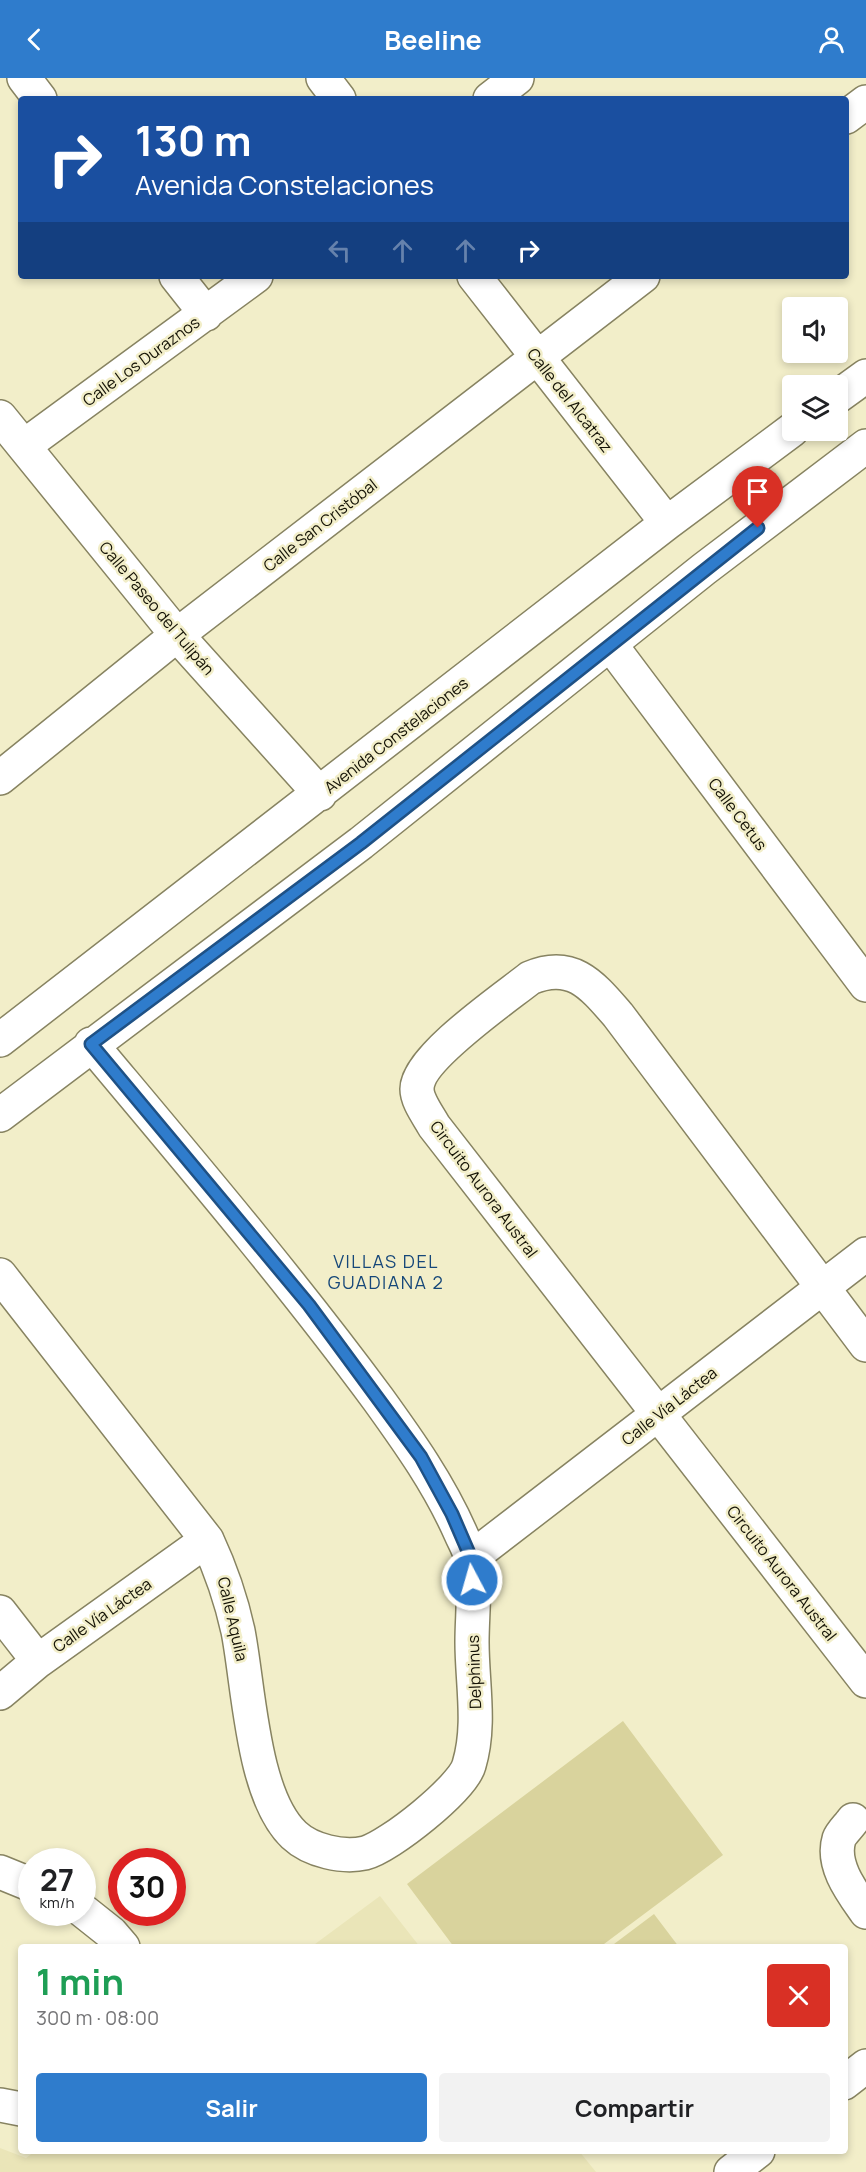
<!DOCTYPE html>
<html lang="es">
<head>
<meta charset="utf-8">
<style>
  body { margin:0; font-family:Manrope,sans-serif; background:#f2f2f2; color:#202124; height:100vh; display:flex; flex-direction:column; font-size:22px; white-space:nowrap }
  * { box-sizing:border-box; margin:0 }
  p { font-size:20px; color:#757577 }
  .icon { flex:none; width:33px; height:33px; fill:none; stroke:currentColor; stroke-width:2; stroke-linecap:round; stroke-linejoin:round }
  .map { position:relative; flex:1; overflow:hidden }
  .details { position:absolute; left:18px; top:1866px; width:830px; height:210px; display:flex; flex-direction:column; background:#fff; border-radius:6px; box-shadow:0 3px 9px #0003 }
  .details>* { flex:none }
  .guide { position:absolute; left:18px; top:18px; width:831px; height:183px; border-radius:6px; box-shadow:0 3px 9px #0003; background:#1a4fa0; color:#fff; overflow:hidden }
  .controls { position:absolute; left:782px; top:219px; display:grid; gap:12px }
  .controls a { display:grid; place-items:center; width:66px; height:66px; border-radius:6px; background:#fff; box-shadow:0 3px 9px #0003; font-size:30px }
  .speed { position:absolute; left:18px; top:1770px; display:flex; gap:12px; font-size:30px; font-weight:700; text-align:center }
  .speed>* { display:grid; place-content:center; width:78px; height:78px; border-radius:50%; background:#fff; box-shadow:0 3px 9px #0003; line-height:1 }
  .speed small { font-size:15px; font-weight:400 }
  .speed .limit { border:9px solid #d22; background:#fff; color:#111 }
  .pin { position:absolute; display:grid; place-items:center; width:51px; height:51px; color:#fff; margin:-62px -26px; border-radius:50% 50% 50% 0; rotate:-45deg; box-shadow:0 0 6px #0007 }
  .pin .icon { rotate:45deg }
  .me { position:absolute; width:66px; margin:-33px; rotate:354deg; stroke-linejoin:round; filter:drop-shadow(0 0 4px #0008) }
  .turn { display:flex; align-items:center; gap:21px; height:126px; padding:0 18px; font-size:27px }
  .turn .icon { width:78px; height:78px; stroke-width:2.5 }
  .turn b { display:block; font-size:42px; line-height:51px }
  .lanes { display:flex; align-items:center; height:57px; padding:0 18px; background:#0003; justify-content:center; gap:30px; direction:ltr }
  .lanes .off { opacity:.35 }
  .round { display:grid; place-items:center; flex:none; width:63px; height:63px; border-radius:6px; background:#f2f2f2 }
  .overview { display:flex; align-items:center; justify-content:space-between; height:102px; padding:0 18px }
  h1 { font-size:36px; font-weight:700; line-height:45px; color:#1e9e55 }
  .cta { display:flex; gap:12px; margin-top:auto; padding:12px 18px }
  .cta a { flex:1; height:69px; border-radius:6px; background:#2f7ccc; color:#fff; font-size:24px; font-weight:700; line-height:69px; text-align:center }
  .cta a+a { background:#f2f2f2; color:#202124 }
  header { display:flex; justify-content:space-between; align-items:center; height:78px; padding:0 18px; background:#2f7ccc; color:#fff; font-size:27px; font-weight:700 }
  .map>svg:first-child { display:block }
  .built { fill:#eae5b8 }
  .green { fill:#d9d39d }
  .lines { fill:none; stroke-linecap:round; stroke-linejoin:round }
  .minor-casing { stroke:#878361; stroke-width:36 }
  .minor { stroke:#fff; stroke-width:33 }
  .route-casing { stroke:#1f5185; stroke-width:15 }
  .route { stroke:#2f7ccc; stroke-width:10 }
  .labels { text-anchor:middle; stroke-width:5; stroke-linejoin:round; paint-order:stroke }
  .street-label { font-size:16px; fill:#141205; stroke:#f2eec9 }
  .neighbourhood-label { font-size:18px; letter-spacing:1.5px; fill:#164779; stroke:#f2eec9 }
</style>
</head>
<body>
<header><svg class="icon" aria-label="back" viewBox="0 0 24 24"><path d="M15 5l-7 7 7 7"/></svg>Beeline<svg class="icon" aria-label="person" viewBox="0 0 24 24"><circle cx="12" cy="8" r="4"/><path d="M4 21q1-7 8-7t8 7"/></svg></header>
<div class="map">
<svg width="866" height="2094" viewBox="0 0 866 2094">
  <rect width="100%" height="100%" fill="#f2eec9"/>
  <path class="built" d="M380,1818l40,51h-109z
    M0,2070l26,10 9,-7h544l17,21h-596z"/>
  <path class="green" d="M623,1643l100,134 -123,92h-146l-47,-63z
    M654,1836l25,33h-69z"/>
  <g class="lines">
    <defs>
      <path id="minor" d="M24,0l16,21
        M323,0l16,21
        M490,21l27,-21
        M846,39l20,-15
        M176,198l30,38
        M474,198l193,247
        M837,319l29,-21
        M0,339l177,218 143,159
        M24,368l232,-170
        M610,566l256,341
        M0,700l177,-143 466,-359
        M0,962l667,-517 125,-93
        M0,1037l361,-272 343,-274 162,-123
        M0,1197l207,265c14,30 24,59 31,91 11,56 14,164 56,204 17,16 49,23 71,18 24,-6 98,-65 104,-88 12,-40 3,-82 3,-123 0,-27 4,-57 -1,-83 -1,-8 -7,-18 -10,-25 -22,-50 -52,-92 -83,-135 -91,-123 -189,-238 -287,-355
        M866,1267l-248,-330c-26,-30 -46,-55 -88,-37 -25,20 -113,80 -113,111 0,12 11,26 17,37l432,555
        M471,1480l395,-304
        M0,1534l38,49
        M0,1615l38,-32 169,-121
        M853,1742c-4,6 -12,13 -14,19 -8,26 13,53 27,73
        M0,1794l32,13
        M82,1832l29,23 12,14
        M844,2005l22,-17
        M0,2027l21,4
        M731,2094l27,-21"/>
    </defs>
    <use href="#minor" class="minor-casing"/>
    <use href="#minor" class="minor"/>
  </g>
  <g class="lines">
    <defs>
      <path id="route" d="M472,1502l-1,-22 -19,-44 -31,-57 -112,-152 -218,-261 270,-201 397,-315"/>
    </defs>
    <use href="#route" class="route-casing"/>
    <use href="#route" class="route"/>
  </g>
  <g class="labels">
    <g class="street-label">
      <text transform="translate(141 283) rotate(-36)" y="6">Calle Los Duraznos</text>
      <text transform="translate(570 322) rotate(52)" y="6">Calle del Alcatraz</text>
      <text transform="translate(320 447) rotate(-38)" y="6">Calle San Cristóbal</text>
      <text transform="translate(157 530) rotate(50)" y="6">Calle Paseo del Tulipán</text>
      <text transform="translate(396 657) rotate(-38)" y="6">Avenida Constelaciones</text>
      <text transform="translate(738 736) rotate(53)" y="6">Calle Cetus</text>
      <text transform="translate(484 1111) rotate(53)" y="6">Circuito Aurora Austral</text>
      <text transform="translate(669 1328) rotate(-38)" y="6">Calle Vía Láctea</text>
      <text transform="translate(782 1495) rotate(52)" y="6">Circuito Aurora Austral</text>
      <text transform="translate(102 1537) rotate(-35)" y="6">Calle Vía Láctea</text>
      <text transform="translate(233 1541) rotate(77)" y="6">Calle Aquila</text>
      <text transform="translate(474 1594) rotate(-92)" y="6">Delphinus</text>
    </g>
    <g class="neighbourhood-label">
      <text x="386" y="1190">VILLAS DEL<tspan x="386" dy="21">GUADIANA 2</tspan></text>
    </g>
  </g>
</svg>
<div class="controls">
<a><svg class="icon" aria-label="sound" viewBox="0 0 24 24"><path d="M4 9h4l5-4v14l-5-4H4zM17 9q2 3 0 6"/></svg></a>
<a><svg class="icon" aria-label="layers" viewBox="0 0 24 24"><path d="M12 4l9 5-9 5-9-5zM3 14l9 5 9-5"/></svg></a>
</div>
<div class="speed"><div>27<small>km/h</small></div><div class="limit">30</div></div>
<div class="pin" style="left:758px;top:450px;background:#d93025"><svg class="icon" aria-label="arrive" viewBox="0 0 24 24"><path d="M6 21V4h12l-3 4 3 4H6"/></svg></div>
<svg class="me" style="left:472px;top:1502px" viewBox="-20 -20 40 40"><circle r="17" fill="#2f7ccc" stroke="#fff" stroke-width="3"/><path d="M0-11L8 9 0 5-8 9z" fill="#fff"/></svg>
<div class="guide">
<div class="turn"><svg class="icon" aria-label="right" viewBox="0 0 24 24"><path d="M7 20v-9h11M14 6l5 5-5 5"/></svg><div><b>130 m</b>Avenida Constelaciones</div></div>
<div class="lanes"><svg class="icon off" aria-label="left" viewBox="0 0 24 24"><path d="M17 20v-9H6M10 6l-5 5 5 5"/></svg><svg class="icon off" aria-label="ahead" viewBox="0 0 24 24"><path d="M12 20V5M6 11l6-6 6 6"/></svg><svg class="icon off" aria-label="ahead" viewBox="0 0 24 24"><path d="M12 20V5M6 11l6-6 6 6"/></svg><svg class="icon" aria-label="right" viewBox="0 0 24 24"><path d="M7 20v-9h11M14 6l5 5-5 5"/></svg></div>
</div>
<section class="details">
<div class="overview"><div><h1>1 min</h1><p>300 m · 08:00</p></div><a class="round" style="background:#d93025;color:#fff"><svg class="icon" aria-label="close" viewBox="0 0 24 24"><path d="M6 6l12 12M18 6L6 18"/></svg></a></div>
<div class="cta"><a>Salir</a><a>Compartir</a></div>
</section>
</div>
</body>
</html>
